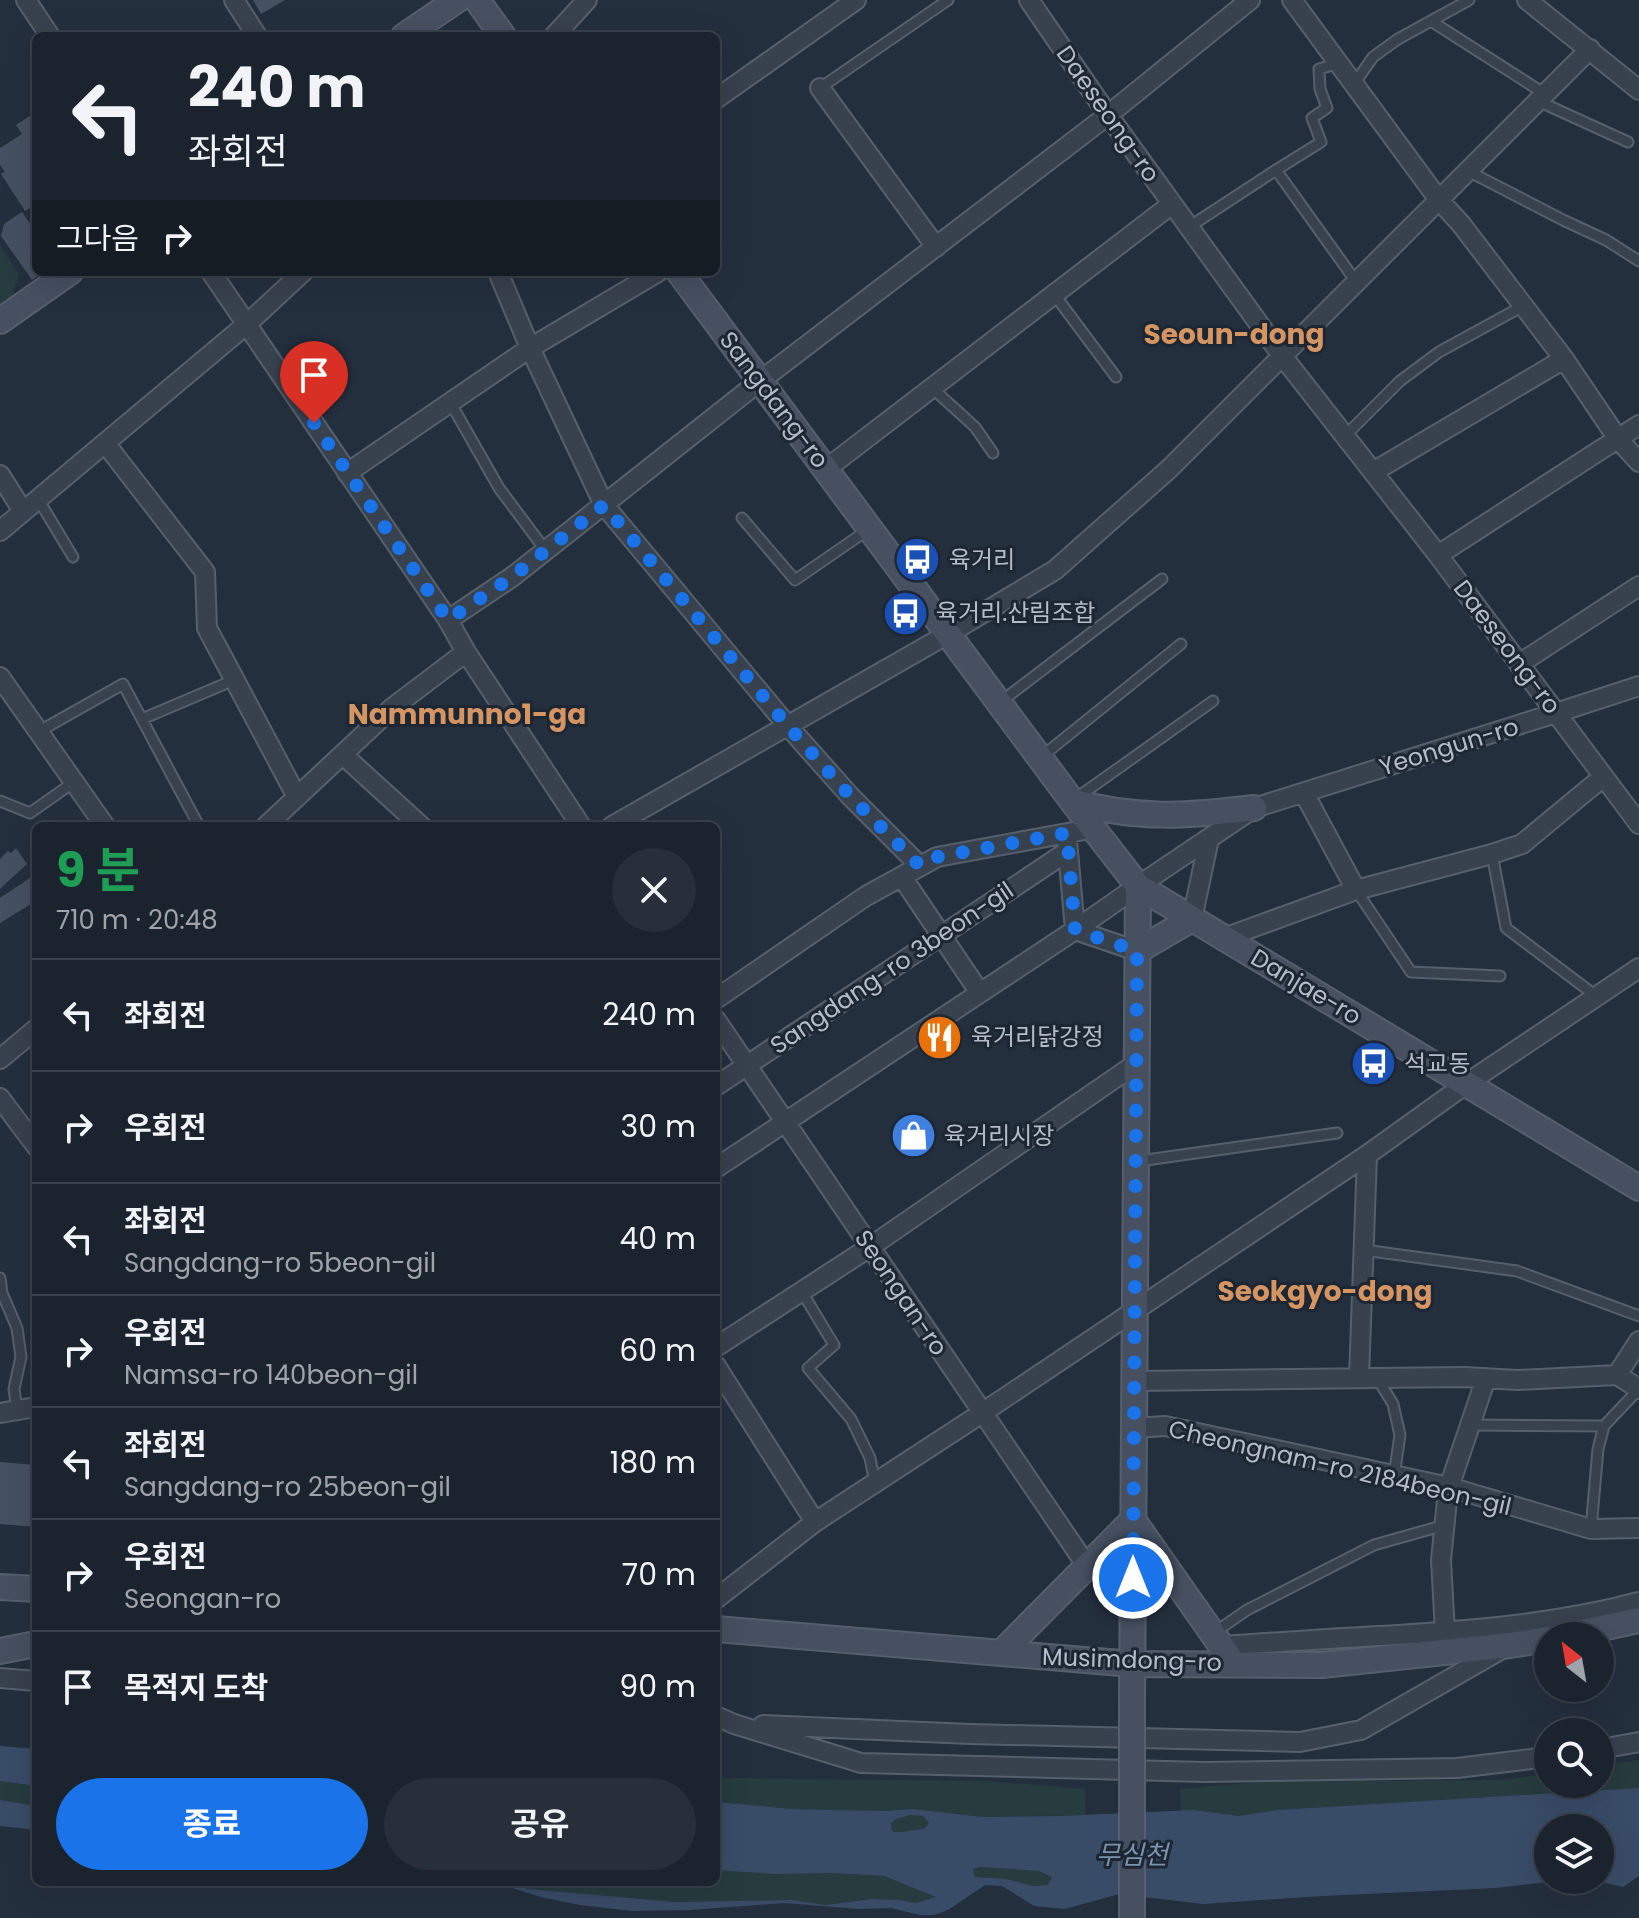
<!DOCTYPE html>
<html lang="ko">
<head>
<meta charset="utf-8">
<style>
  body { margin:0; font-family:Poppins,"Noto Sans KR",sans-serif; background:#282f3a; color:#f1f3f6; height:100vh; display:flex; flex-direction:column; font-size:30px; white-space:nowrap }
  * { box-sizing:border-box; margin:0 }
  p { font-size:26px; color:#a0a4aa }
  .icon { flex:none; width:44px; height:44px; fill:none; stroke:currentColor; stroke-width:2; stroke-linecap:round; stroke-linejoin:round }
  .map { position:relative; flex:1; overflow:hidden }
  .sheet { position:absolute; left:32px; top:822px; width:688px; height:1064px; display:flex; flex-direction:column; background:#1b232e; border-radius:12px; box-shadow:0 8px 32px #0002,0 0 0 2px #39404a }
  .sheet>* { flex:none }
  .hud { position:absolute; left:32px; top:32px; width:688px; height:244px; border-radius:12px; box-shadow:0 8px 32px #0002,0 0 0 2px #39404a; background:#1b232e; color:#f1f3f6; overflow:hidden }
  .needle { width:52px; rotate:329deg }
  .fabs { position:absolute; left:1534px; top:1622px; display:grid; gap:16px }
  .fabs a { display:grid; place-items:center; width:80px; height:80px; border-radius:50%; background:#1b232e; box-shadow:0 8px 32px #0002,0 0 0 2px #39404a; font-size:40px }
  .pin { position:absolute; display:grid; place-items:center; width:68px; height:68px; color:#fff; margin:-82px -34px; border-radius:50% 50% 50% 0; rotate:-45deg; box-shadow:0 0 8px #0007 }
  .pin .icon { rotate:45deg }
  .me { position:absolute; width:88px; margin:-44px; rotate:0deg; stroke-linejoin:round; filter:drop-shadow(0 0 6px #0008) }
  .turn { display:flex; align-items:center; gap:28px; height:168px; padding:0 24px; font-size:36px }
  .turn .icon { width:104px; height:104px; stroke-width:2.5 }
  .turn b { display:block; font-size:56px; line-height:68px }
  .then { display:flex; align-items:center; height:76px; padding:0 24px; background:#0003; gap:16px; font-size:30px }
  .round { display:grid; place-items:center; flex:none; width:84px; height:84px; border-radius:42px; background:#282f3a }
  .head { display:flex; align-items:center; justify-content:space-between; height:136px; padding:0 24px }
  h1 { font-size:48px; font-weight:700; line-height:60px; color:#1e9e55 }
  .primary-button { display:flex; gap:16px; margin-top:auto; padding:16px 24px }
  .primary-button a { flex:1; height:92px; border-radius:48px; background:#1a73e8; color:#fff; font-size:32px; font-weight:700; line-height:92px; text-align:center }
  .primary-button a+a { background:#282f3a; color:#f1f3f6 }
  ul { padding:0; list-style:none }
  li { display:flex; align-items:center; gap:24px; height:112px; padding:0 24px; border-top:2px solid #39404a }
  li div { flex:1 }
  li b { display:block; font-size:30px }
  li em { font-style:normal }
  .map>svg:first-child { display:block }
  .green { fill:#263c3f }
  .water { fill:#394c67; fill-rule:evenodd }
  .building { fill:#455162 }
  .lines { fill:none; stroke-linecap:round; stroke-linejoin:round }
  .lane-casing { stroke:#565f6c; stroke-width:13 }
  .street-casing { stroke:#565f6c; stroke-width:22 }
  .secondary-casing { stroke:#565f6c; stroke-width:28 }
  .lane { stroke:#38414e; stroke-width:9 }
  .street { stroke:#38414e; stroke-width:18 }
  .secondary { stroke:#465061; stroke-width:24 }
  .secondary-bridge-casing { stroke:#565f6c; stroke-width:28; stroke-linecap:butt }
  .secondary-bridge { stroke:#465061; stroke-width:24 }
  .route { stroke:#1a73e8; stroke-width:14; stroke-dasharray:0 25.2 }
  .labels { text-anchor:middle; stroke-width:6; stroke-linejoin:round; paint-order:stroke }
  .street-label { font-size:24px; fill:#b4bcc9; stroke:#1d2633 }
  .poi-label { font-size:24px; fill:#b4bcc9; stroke:#1d2633; text-anchor:start }
  .water-label { font-size:26px; font-style:italic; fill:#7c92b1; stroke:#1d2633 }
  .quarter-label { font-size:28px; font-weight:bold; fill:#d59563; stroke:#1d2633 }
</style>
</head>
<body>
<div class="map">
<svg width="1639" height="1918" viewBox="0 0 1639 1918">
  <rect width="100%" height="100%" fill="#242f3e"/>
  <path class="green" d="M0,245l19,29 -7,24 -12,9z
    M1639,1760v28l-362,22 -38,6 -45,-6 -13,1 -1,-22 132,-11 77,3 113,-1 46,-6v10h52v-18z
    M716,1778l267,3 102,8 1,26 -103,2 -70,-8 -27,2 -93,-2 -77,-7z
    M0,1781l36,5v20l-36,-6z
    M911,1815l12,1 7,7 -6,6c-11,0 -21,5 -31,2l-2,-8 5,-4z
    M980,1867l59,4 13,6 -4,8 -15,1 -26,-7 -32,-2 -2,-8z
    M716,1870l58,4 59,-1 51,3 53,21 -21,6 -17,-3 -27,-1 -47,6 -33,-5 -116,2 -148,-13 -20,-7h208z"/>
  <path class="water" d="M0,1746l36,3v37l-36,-5z
    M1639,1788v88l-16,11 -31,-7 -36,1 -60,7 -174,8 -119,8 -84,-10 -54,15 -31,-3 -32,-20 -17,-1 -37,25 -14,5h-14l-29,-7 -32,1 -75,-6 -94,7 -58,1 -52,-6 -39,-8 -35,-11h-43l-32,-1 -6,-3h84l19,7 148,13 116,-2 33,5 47,-6 27,1 17,3 20,-6 -52,-21 -51,-3 -59,1 -58,-4v-68l77,7 93,2 27,-2 70,8 76,-1 135,-6 45,6 38,-6zM911,1815l12,1 6,7 -5,6c-11,0 -21,5 -32,2l-1,-8 5,-4zM1548,1828h52v52h-52zM980,1867l59,4 13,6 -4,8 -15,1 -26,-7 -32,-2 -2,-8z
    M0,1800l36,6v24l-36,-4z"/>
  <path class="building" d="M253,0h32l-24,14z
    M36,112v92l-11,7 -24,-37 4,-2 -5,-7v-17l22,-14 -6,-9z
    M22,212l14,20v40h7l-11,8 -31,-44 3,-12z
    M16,848l11,16 -27,25v-30l8,-8 3,2z
    M36,874v27l-36,22v-25z
    M0,1462l36,3v62l-36,-3z"/>
  <g class="lines">
    <defs>
      <path id="lane" d="M1431,21l114,73
        M1354,84l19,-27 25,-18 71,-39
        M820,88l128,-88
        M1538,101l90,41
        M1276,170l45,-28 -9,-24 15,-10 -7,-19 -1,-20 20,-6
        M1468,171l95,49 43,20 33,21
        M1189,227l87,-57 81,113
        M1054,294l62,83
        M932,388l43,39 18,26
        M450,402l49,86 47,63
        M1345,436l55,-55 39,-29 84,-46
        M38,499l35,58
        M742,518l53,62 74,-51
        M999,703l163,-124
        M142,719l92,-39
        M38,732l85,-48 76,142
        M1040,758l141,-114
        M1075,799l138,-98
        M0,801l30,12 44,-31
        M1492,854l14,74 90,68
        M1356,890l55,82 89,4
        M1139,1161l198,-28
        M1364,1250l153,21 122,45
        M0,1278l2,15 15,35 4,29 -7,32 3,21
        M802,1292l32,53 -26,23 43,51 19,39 5,25
        M1377,1378l16,26 7,31 -6,41
        M1471,1425l133,1 35,-37
        M1591,1529l7,-80 6,-23
        M1215,1632l32,-22 127,-65 71,-20"/>
      <path id="street" d="M26,0l24,36
        M234,0l23,36
        M1029,0l79,115 175,242 155,198 201,269
        M1292,0l147,200 22,24 103,135 54,80 21,23
        M1527,0l112,90
        M554,36l33,-36
        M820,88l116,159
        M716,99l140,-99
        M211,272l237,348 18,32 115,174
        M498,272l32,76 74,157 183,220 64,72 69,69
        M105,443l100,129 2,56 90,169
        M826,469l346,-265
        M1373,472l191,-113
        M347,473l183,-125 128,-76
        M0,475l23,36
        M0,531l247,-207 56,-52
        M1438,555l201,-130
        M448,620l64,-43 248,-196 348,-266 142,-115
        M1519,664l120,-78
        M0,677l105,149
        M343,755l78,71
        M1304,793l52,97
        M266,826l126,-118 74,-56
        M612,826l336,-192 107,-64 114,-101 421,-420
        M1067,840l8,90 62,21
        M902,877l78,116
        M1192,919l17,-80
        M1224,938l132,-48 136,-36 30,-10 81,-67
        M716,999l150,-103 71,-39 158,-29
        M716,1020l371,546
        M0,1059l36,-30
        M716,1086l352,-235
        M0,1098l36,48
        M716,1168l359,-238 63,-44 116,-78 302,-95 83,-27
        M716,1347l154,-100 267,-184
        M716,1366l99,156
        M1617,1375l22,-34
        M1359,1378l8,-223
        M1134,1381l330,-4 54,3 99,-5 22,14
        M0,1413l36,-6
        M1134,1428l31,-2 284,61 142,42 48,-1
        M716,1599l99,-77 167,-109 385,-258 99,-71 173,-116
        M1445,1632l-4,-72 7,-70 38,-112
        M1221,1646c59,-4 118,-8 177,-11 81,-5 162,-12 241,-33
        M0,1678l36,3
        M716,1716l18,8 127,39 343,9 253,-4 91,-11
        M763,1725l207,9 330,8 61,-12 141,-81
        M1600,1749l39,-7"/>
      <path id="secondary" d="M477,0l26,36
        M404,36l53,-36
        M679,272l393,529 66,85 501,302
        M0,321l70,-49
        M1072,801c62,19 119,15 182,7
        M1137,951l55,-32
        M0,1587l36,2
        M716,1629l417,35 189,1 188,-20 38,-6
        M1564,1636l75,-16
        M0,1651l36,-7
        M1001,1653l132,-133 101,144
        M1132,1700l6,-814"/>
    </defs>
    <use href="#lane" class="lane-casing"/>
    <use href="#street" class="street-casing"/>
    <use href="#secondary" class="secondary-casing"/>
    <use href="#lane" class="lane"/>
    <use href="#street" class="street"/>
    <use href="#secondary" class="secondary"/>
    <defs>
      <path id="secondary-bridge" d="M1132,1918v-218"/>
    </defs>
    <use href="#secondary-bridge" class="secondary-bridge-casing"/>
    <use href="#secondary-bridge" class="secondary-bridge"/>
  </g>
  <g class="lines">
    <path class="route" d="M314,423l134,197 64,-43 92,-72 183,220 64,72 69,69 17,-9 130,-24 8,97 62,21 -4,627"/>
  </g>
  <defs>
    <symbol id="bus-disc" viewBox="-11 -11 22 22"><circle r="9.5" fill="#1a4fb4" stroke="#1d2633"/><path d="M-5-6H5V4H4V6H2V4H-2V6H-4V4H-5ZM-3.5-4V0h7V-4ZM-3.5 1.2v1.5H-2V1.2ZM2 1.2v1.5H3.5V1.2Z" fill="#fff"/></symbol>
    <symbol id="restaurant-disc" viewBox="-11 -11 22 22"><circle r="9.5" fill="#e8710a" stroke="#1d2633"/><path d="M-5-6h1v4h1v-4h1v4h1v-4h1v5L-1.5 .5V6h-2V.5L-5-1ZM5-6V6H3V1.5H1.5Q1.5-4 5-6Z" fill="#fff"/></symbol>
    <symbol id="shop-disc" viewBox="-11 -11 22 22"><circle r="9.5" fill="#3f7fe0" stroke="#1d2633"/><path d="M-5-2.5h2.3a2.7 3.5 0 0 1 5.4 0H5L5.5 6h-11ZM-1.5-2.5h3a1.5 2.3 0 0 0-3 0Z" fill="#fff"/></symbol>
  </defs>
  <g fill-rule="evenodd">
    <use href="#bus-disc" x="892" y="534" width="51" height="51"/>
    <use href="#bus-disc" x="880" y="588" width="51" height="51"/>
    <use href="#restaurant-disc" x="914" y="1012" width="51" height="51"/>
    <use href="#bus-disc" x="1348" y="1038" width="51" height="51"/>
    <use href="#shop-disc" x="888" y="1110" width="51" height="51"/>
  </g>
  <g class="labels">
    <g class="street-label">
      <text transform="translate(1108 114) rotate(55)" y="8">Daeseong-ro</text>
      <text transform="translate(774 400) rotate(53)" y="8">Sangdang-ro</text>
      <text transform="translate(1507 647) rotate(53)" y="8">Daeseong-ro</text>
      <text transform="translate(1449 747) rotate(-17)" y="8">Yeongun-ro</text>
      <text transform="translate(892 968) rotate(-34)" y="8">Sangdang-ro 3beon-gil</text>
      <text transform="translate(1306 987) rotate(31)" y="8">Danjae-ro</text>
      <text transform="translate(901 1293) rotate(56)" y="8">Seongan-ro</text>
      <text transform="translate(1340 1468) rotate(13)" y="8">Cheongnam-ro 2184beon-gil</text>
      <text transform="translate(1132 1660) rotate(2)" y="8">Musimdong-ro</text>
    </g>
    <g class="poi-label">
      <text x="949" y="568">육거리</text>
      <text x="936" y="621">육거리.산림조합</text>
      <text x="971" y="1045">육거리닭강정</text>
      <text x="1404" y="1072">석교동</text>
      <text x="944" y="1144">육거리시장</text>
    </g>
    <g class="water-label">
      <text x="1132" y="1864">무심천</text>
    </g>
    <g class="quarter-label">
      <text x="1234" y="344">Seoun-dong</text>
      <text x="467" y="724">Nammunno1-ga</text>
      <text x="1325" y="1301">Seokgyo-dong</text>
    </g>
  </g>
</svg>
<div class="fabs">
<a><svg class="needle" viewBox="-14 -14 28 28"><path d="M0-13l5 13h-10z" fill="#e53935"/><path d="M0 13l5-13h-10z" fill="#a0a4aa"/></svg></a>
<a><svg class="icon" aria-label="search" viewBox="0 0 24 24"><circle cx="10" cy="10" r="6"/><path d="M15 15l6 6"/></svg></a>
<a><svg class="icon" aria-label="layers" viewBox="0 0 24 24"><path d="M12 4l9 5-9 5-9-5zM3 14l9 5 9-5"/></svg></a>
</div>
<div class="pin" style="left:314px;top:423px;background:#d93025"><svg class="icon" aria-label="arrive" viewBox="0 0 24 24"><path d="M6 21V4h12l-3 4 3 4H6"/></svg></div>
<svg class="me" style="left:1133px;top:1578px" viewBox="-20 -20 40 40"><circle r="17" fill="#1a73e8" stroke="#fff" stroke-width="3"/><path d="M0-11L8 9 0 5-8 9z" fill="#fff"/></svg>
<div class="hud">
<div class="turn"><svg class="icon" aria-label="left" viewBox="0 0 24 24"><path d="M17 20v-9H6M10 6l-5 5 5 5"/></svg><div><b>240 m</b>좌회전</div></div>
<div class="then">그다음<svg class="icon" aria-label="right" viewBox="0 0 24 24"><path d="M7 20v-9h11M14 6l5 5-5 5"/></svg></div>
</div>
<section class="sheet">
<div class="head"><div><h1>9 분</h1><p>710 m · 20:48</p></div><a class="round"><svg class="icon" aria-label="close" viewBox="0 0 24 24"><path d="M6 6l12 12M18 6L6 18"/></svg></a></div>
<ul>
<li><svg class="icon" aria-label="left" viewBox="0 0 24 24"><path d="M17 20v-9H6M10 6l-5 5 5 5"/></svg><div><b>좌회전</b></div><em>240 m</em></li>
<li><svg class="icon" aria-label="right" viewBox="0 0 24 24"><path d="M7 20v-9h11M14 6l5 5-5 5"/></svg><div><b>우회전</b></div><em>30 m</em></li>
<li><svg class="icon" aria-label="left" viewBox="0 0 24 24"><path d="M17 20v-9H6M10 6l-5 5 5 5"/></svg><div><b>좌회전</b><p>Sangdang-ro 5beon-gil</p></div><em>40 m</em></li>
<li><svg class="icon" aria-label="right" viewBox="0 0 24 24"><path d="M7 20v-9h11M14 6l5 5-5 5"/></svg><div><b>우회전</b><p>Namsa-ro 140beon-gil</p></div><em>60 m</em></li>
<li><svg class="icon" aria-label="left" viewBox="0 0 24 24"><path d="M17 20v-9H6M10 6l-5 5 5 5"/></svg><div><b>좌회전</b><p>Sangdang-ro 25beon-gil</p></div><em>180 m</em></li>
<li><svg class="icon" aria-label="right" viewBox="0 0 24 24"><path d="M7 20v-9h11M14 6l5 5-5 5"/></svg><div><b>우회전</b><p>Seongan-ro</p></div><em>70 m</em></li>
<li><svg class="icon" aria-label="arrive" viewBox="0 0 24 24"><path d="M6 21V4h12l-3 4 3 4H6"/></svg><div><b>목적지 도착</b></div><em>90 m</em></li>
</ul>
<div class="primary-button"><a>종료</a><a>공유</a></div>
</section>
</div>
</body>
</html>
